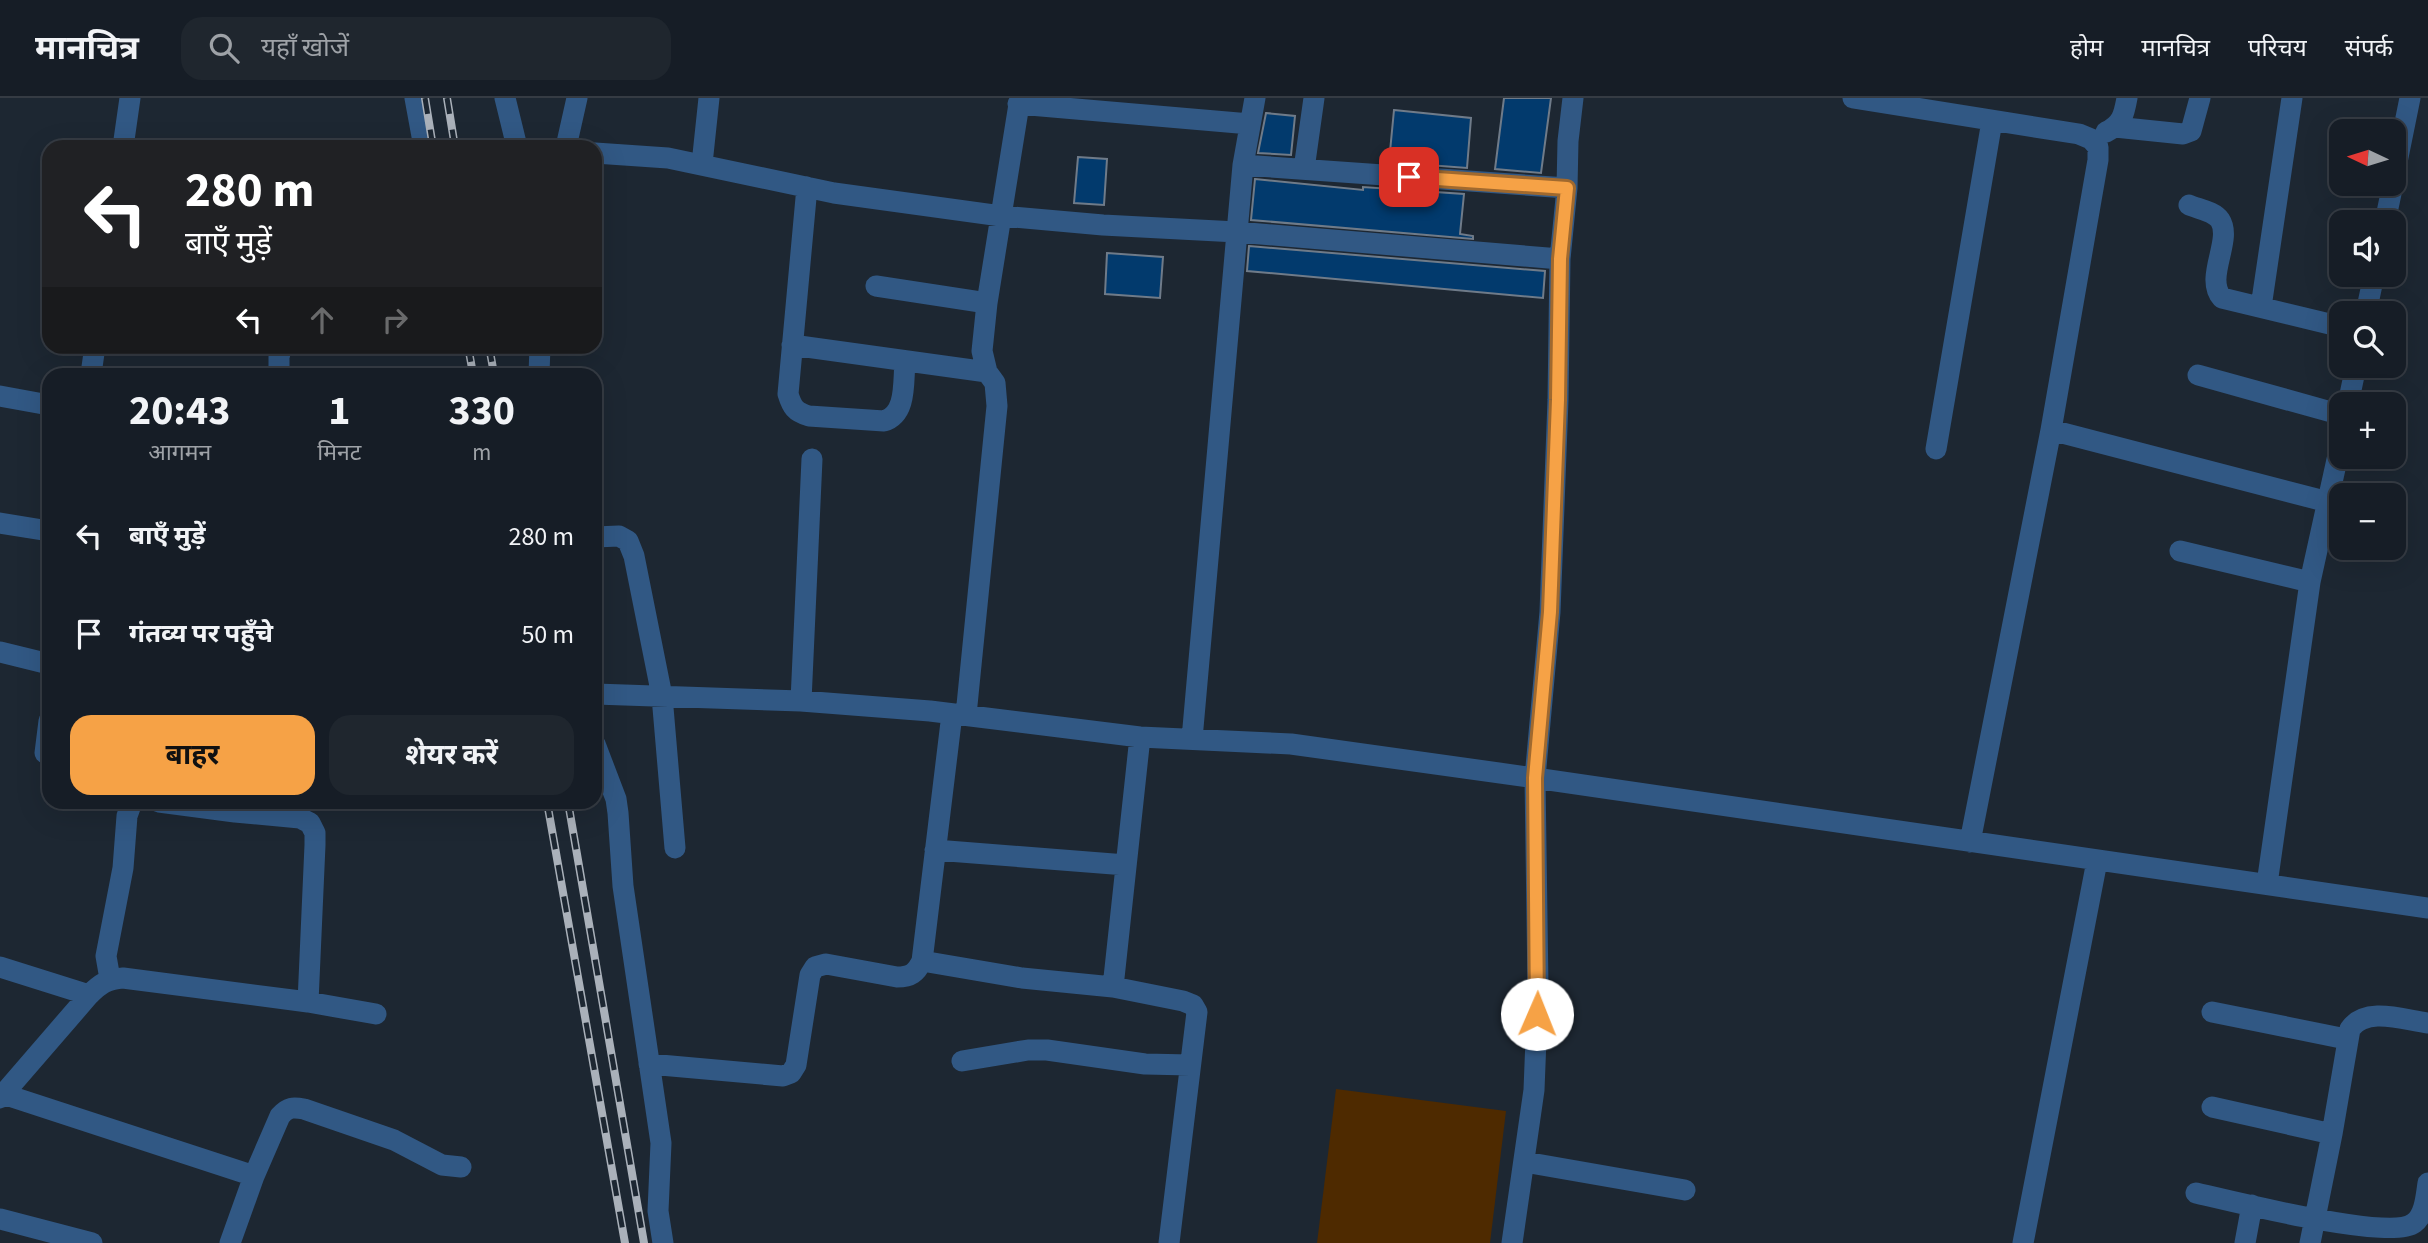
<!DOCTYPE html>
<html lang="hi">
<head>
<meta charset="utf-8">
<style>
  body { margin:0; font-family:"Source Sans 3","Noto Sans Devanagari",sans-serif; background:#1f262e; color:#f1f3f6; height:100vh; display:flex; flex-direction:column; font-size:26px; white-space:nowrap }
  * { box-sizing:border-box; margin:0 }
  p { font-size:23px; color:#9ea2a7 }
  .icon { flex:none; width:38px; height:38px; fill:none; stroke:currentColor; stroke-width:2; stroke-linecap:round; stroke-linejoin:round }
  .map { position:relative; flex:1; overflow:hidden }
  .sheet { position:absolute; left:42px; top:270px; width:560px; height:441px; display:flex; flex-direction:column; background:#161d26; border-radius:21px; box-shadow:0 7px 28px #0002,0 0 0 2px #353b43 }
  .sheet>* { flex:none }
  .guide { position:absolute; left:42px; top:42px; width:560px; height:214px; border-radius:21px; box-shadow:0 7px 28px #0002,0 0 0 2px #353b43; background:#202124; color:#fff; overflow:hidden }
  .needle { width:46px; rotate:274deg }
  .tools { position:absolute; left:2329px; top:21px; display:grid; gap:14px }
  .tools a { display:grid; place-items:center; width:77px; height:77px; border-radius:14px; background:#161d26; box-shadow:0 7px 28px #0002,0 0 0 2px #353b43; font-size:35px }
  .pin { position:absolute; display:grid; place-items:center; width:60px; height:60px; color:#fff; margin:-30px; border-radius:14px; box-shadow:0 4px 10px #0006 }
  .me { position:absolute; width:77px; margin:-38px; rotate:1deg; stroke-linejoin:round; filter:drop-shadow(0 0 5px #0008) }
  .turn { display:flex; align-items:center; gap:24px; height:147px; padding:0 28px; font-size:32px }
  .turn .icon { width:91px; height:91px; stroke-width:2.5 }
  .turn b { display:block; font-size:49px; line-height:60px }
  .lanes { display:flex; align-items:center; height:66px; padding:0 28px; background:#0003; justify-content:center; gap:35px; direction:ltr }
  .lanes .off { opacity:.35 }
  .eta { display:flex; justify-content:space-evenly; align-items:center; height:119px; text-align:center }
  .eta b { font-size:42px; font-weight:700; line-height:49px }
  .action { display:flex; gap:14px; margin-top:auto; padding:14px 28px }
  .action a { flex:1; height:80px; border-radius:21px; background:#f6a246; color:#111; font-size:28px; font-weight:700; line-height:80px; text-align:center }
  .action a+a { background:#1f262e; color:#f1f3f6 }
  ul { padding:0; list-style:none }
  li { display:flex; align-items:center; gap:21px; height:98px; padding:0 28px }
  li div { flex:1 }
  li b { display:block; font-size:26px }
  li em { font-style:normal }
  header { display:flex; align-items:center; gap:42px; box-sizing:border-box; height:98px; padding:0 35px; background:#161d26; border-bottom:2px solid #353b43 }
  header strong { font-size:33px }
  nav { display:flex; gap:38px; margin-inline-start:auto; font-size:24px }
  .search { width:490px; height:63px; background:#1f262e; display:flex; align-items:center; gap:18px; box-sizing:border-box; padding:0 24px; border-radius:21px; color:#9ea2a7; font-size:26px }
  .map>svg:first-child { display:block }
  .green { fill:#4e2a00 }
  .building { fill:#023a6d; stroke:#6f7b89; stroke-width:2 }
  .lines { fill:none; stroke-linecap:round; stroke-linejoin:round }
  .minor { stroke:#315884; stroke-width:21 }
  .rail-casing { stroke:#aab1ba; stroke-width:8 }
  .rail { stroke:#1d2732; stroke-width:5; stroke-dasharray:16; stroke-linecap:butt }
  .route-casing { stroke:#a0692e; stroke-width:18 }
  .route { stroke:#f6a246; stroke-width:12 }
</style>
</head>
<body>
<header>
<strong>मानचित्र</strong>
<div class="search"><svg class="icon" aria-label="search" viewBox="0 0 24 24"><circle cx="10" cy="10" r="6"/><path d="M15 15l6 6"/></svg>यहाँ खोजें</div>
<nav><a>होम</a><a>मानचित्र</a><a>परिचय</a><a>संपर्क</a></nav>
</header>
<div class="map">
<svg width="2428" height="1145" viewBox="0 0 2428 1145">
  <rect width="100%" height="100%" fill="#1d2732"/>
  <path class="green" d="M1336,991l170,22 -16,132h-173z"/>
  <path class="building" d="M1504,0h47l-10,75 -46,-4z
    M1394,12l77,8 -4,50 -78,-6z
    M1266,15l29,3 -4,39 -33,-2z
    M1078,59l29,2 -3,46 -30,-2z
    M1255,81l108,11v-3l101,7 -4,40 13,2v3l-222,-19z
    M1249,148l296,25 -2,27 -296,-27z
    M1107,155l56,4 -3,41 -55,-4z"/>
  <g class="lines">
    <path class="minor" d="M415,0l9,49
      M505,0l12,49
      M1853,0l226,36 12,5 7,8v13l-47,270 -81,412
      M1018,6l232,20
      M2115,29l68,7 8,-3 9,-33
      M2106,34c16,-8 18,-17 21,-34
      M123,49l7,-49
      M566,49l11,-49
      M595,55l73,5 166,35 167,23 102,9 134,7 323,27
      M702,66l7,-66
      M1243,67l324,23
      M1304,71l10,-71
      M2394,79l16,-79
      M807,89l-19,207c4,13 7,18 21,22l75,5c23,-7 19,-39 21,-59
      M2189,107c9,4 25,6 31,15 13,20 -16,58 2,78l120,29
      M2385,124l8,-38
      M876,188l111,17
      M2261,209l31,-209
      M2366,215l8,-38
      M792,247l195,27
      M91,276l4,-28
      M279,276v-17l3,-11
      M539,276l1,-28
      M2198,277l144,40
      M0,298l49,9
      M2348,306l8,-38
      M2051,332l277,72
      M1936,351l56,-328
      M0,425l49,8
      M595,439l24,-1 9,5 6,15 28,140 13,152
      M2180,453l130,31
      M0,554l49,12
      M595,596l206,7 129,10 210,26 151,7 244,34 893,130
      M801,603l11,-242
      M966,617l31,-309 -2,-23 -8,-11 -5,-21 5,-48 33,-205
      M1140,639l-27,250 70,14 10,4 4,7 -28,231
      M1192,641l51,-574 12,-67
      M595,646l21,55 2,14 5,73 38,257 -3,68 5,32
      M45,655l4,-32
      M159,704l76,10 65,6 10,5 5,10v12l-7,157
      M935,752l191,15
      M2267,786l43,-302 32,-145
      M922,863l100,17 91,9
      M0,869l89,28
      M110,881l-4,-23 17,-88 4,-52 5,-14
      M2212,914l134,27
      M962,963l66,-11h19l98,14 45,1
      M649,966l134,12 8,-3 5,-8 14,-90 5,-8 11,-3 71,13c14,0 19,-4 25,-16l30,-247
      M0,995l254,83
      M0,1000l89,-103c11,-11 18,-16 34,-17l185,24 68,12
      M2212,1009l120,27
      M1525,1064l160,28
      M2196,1095c35,8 194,48 218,30 11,-8 12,-27 14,-40
      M0,1121l92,24
      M230,1145l24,-67 26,-60c8,-9 13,-9 24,-7l90,31 48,25 19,2
      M1512,1145l22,-153 4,-102 -3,-210 15,-166 8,-212 2,-141 7,-71 1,-47 5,-43
      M2023,1145l74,-382
      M2245,1145l7,-38
      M2310,1145l22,-109 18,-105c16,-23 54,-9 78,-6"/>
    <defs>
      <path id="rail" d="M425,0l8,49
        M447,0l8,49
        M468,248l5,28
        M489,248l5,28
        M547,704l78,441
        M568,704l76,441"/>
    </defs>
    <use href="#rail" class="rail-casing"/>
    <use href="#rail" class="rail"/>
  </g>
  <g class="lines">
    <defs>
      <path id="route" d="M1409,79l158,11 -7,71 -2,141 -8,212 -15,166 2,236"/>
    </defs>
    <use href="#route" class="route-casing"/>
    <use href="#route" class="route"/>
  </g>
</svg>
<div class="tools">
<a><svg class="needle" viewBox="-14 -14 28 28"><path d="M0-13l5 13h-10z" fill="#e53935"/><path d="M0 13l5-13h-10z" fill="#9ea2a7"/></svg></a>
<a><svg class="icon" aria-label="sound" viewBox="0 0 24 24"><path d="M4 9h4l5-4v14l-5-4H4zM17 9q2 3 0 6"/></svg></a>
<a><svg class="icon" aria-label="search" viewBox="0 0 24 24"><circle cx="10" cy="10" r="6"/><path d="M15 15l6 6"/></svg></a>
<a>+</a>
<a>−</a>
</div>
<div class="pin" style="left:1409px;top:79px;background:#d93025"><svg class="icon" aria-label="arrive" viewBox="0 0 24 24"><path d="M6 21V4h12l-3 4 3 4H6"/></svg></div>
<svg class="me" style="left:1537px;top:916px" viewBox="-20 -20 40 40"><circle r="19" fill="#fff"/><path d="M0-13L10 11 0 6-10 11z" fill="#f6a246"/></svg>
<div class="guide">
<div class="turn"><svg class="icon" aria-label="left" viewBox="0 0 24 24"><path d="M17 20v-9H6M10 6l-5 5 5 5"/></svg><div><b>280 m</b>बाएँ मुड़ें</div></div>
<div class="lanes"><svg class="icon" aria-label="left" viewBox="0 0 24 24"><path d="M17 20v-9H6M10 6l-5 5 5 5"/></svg><svg class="icon off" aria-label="ahead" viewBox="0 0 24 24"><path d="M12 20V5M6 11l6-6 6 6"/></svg><svg class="icon off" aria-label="right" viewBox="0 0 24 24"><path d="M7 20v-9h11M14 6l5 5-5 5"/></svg></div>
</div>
<section class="sheet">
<div class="eta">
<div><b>20:43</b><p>आगमन</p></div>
<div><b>1</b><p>मिनट</p></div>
<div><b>330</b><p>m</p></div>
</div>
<ul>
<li><svg class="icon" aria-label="left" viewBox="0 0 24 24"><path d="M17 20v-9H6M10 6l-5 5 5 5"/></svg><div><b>बाएँ मुड़ें</b></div><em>280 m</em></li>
<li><svg class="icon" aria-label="arrive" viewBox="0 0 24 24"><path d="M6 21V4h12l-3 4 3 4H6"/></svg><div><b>गंतव्य पर पहुँचे</b></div><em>50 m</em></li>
</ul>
<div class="action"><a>बाहर</a><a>शेयर करें</a></div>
</section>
</div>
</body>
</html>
